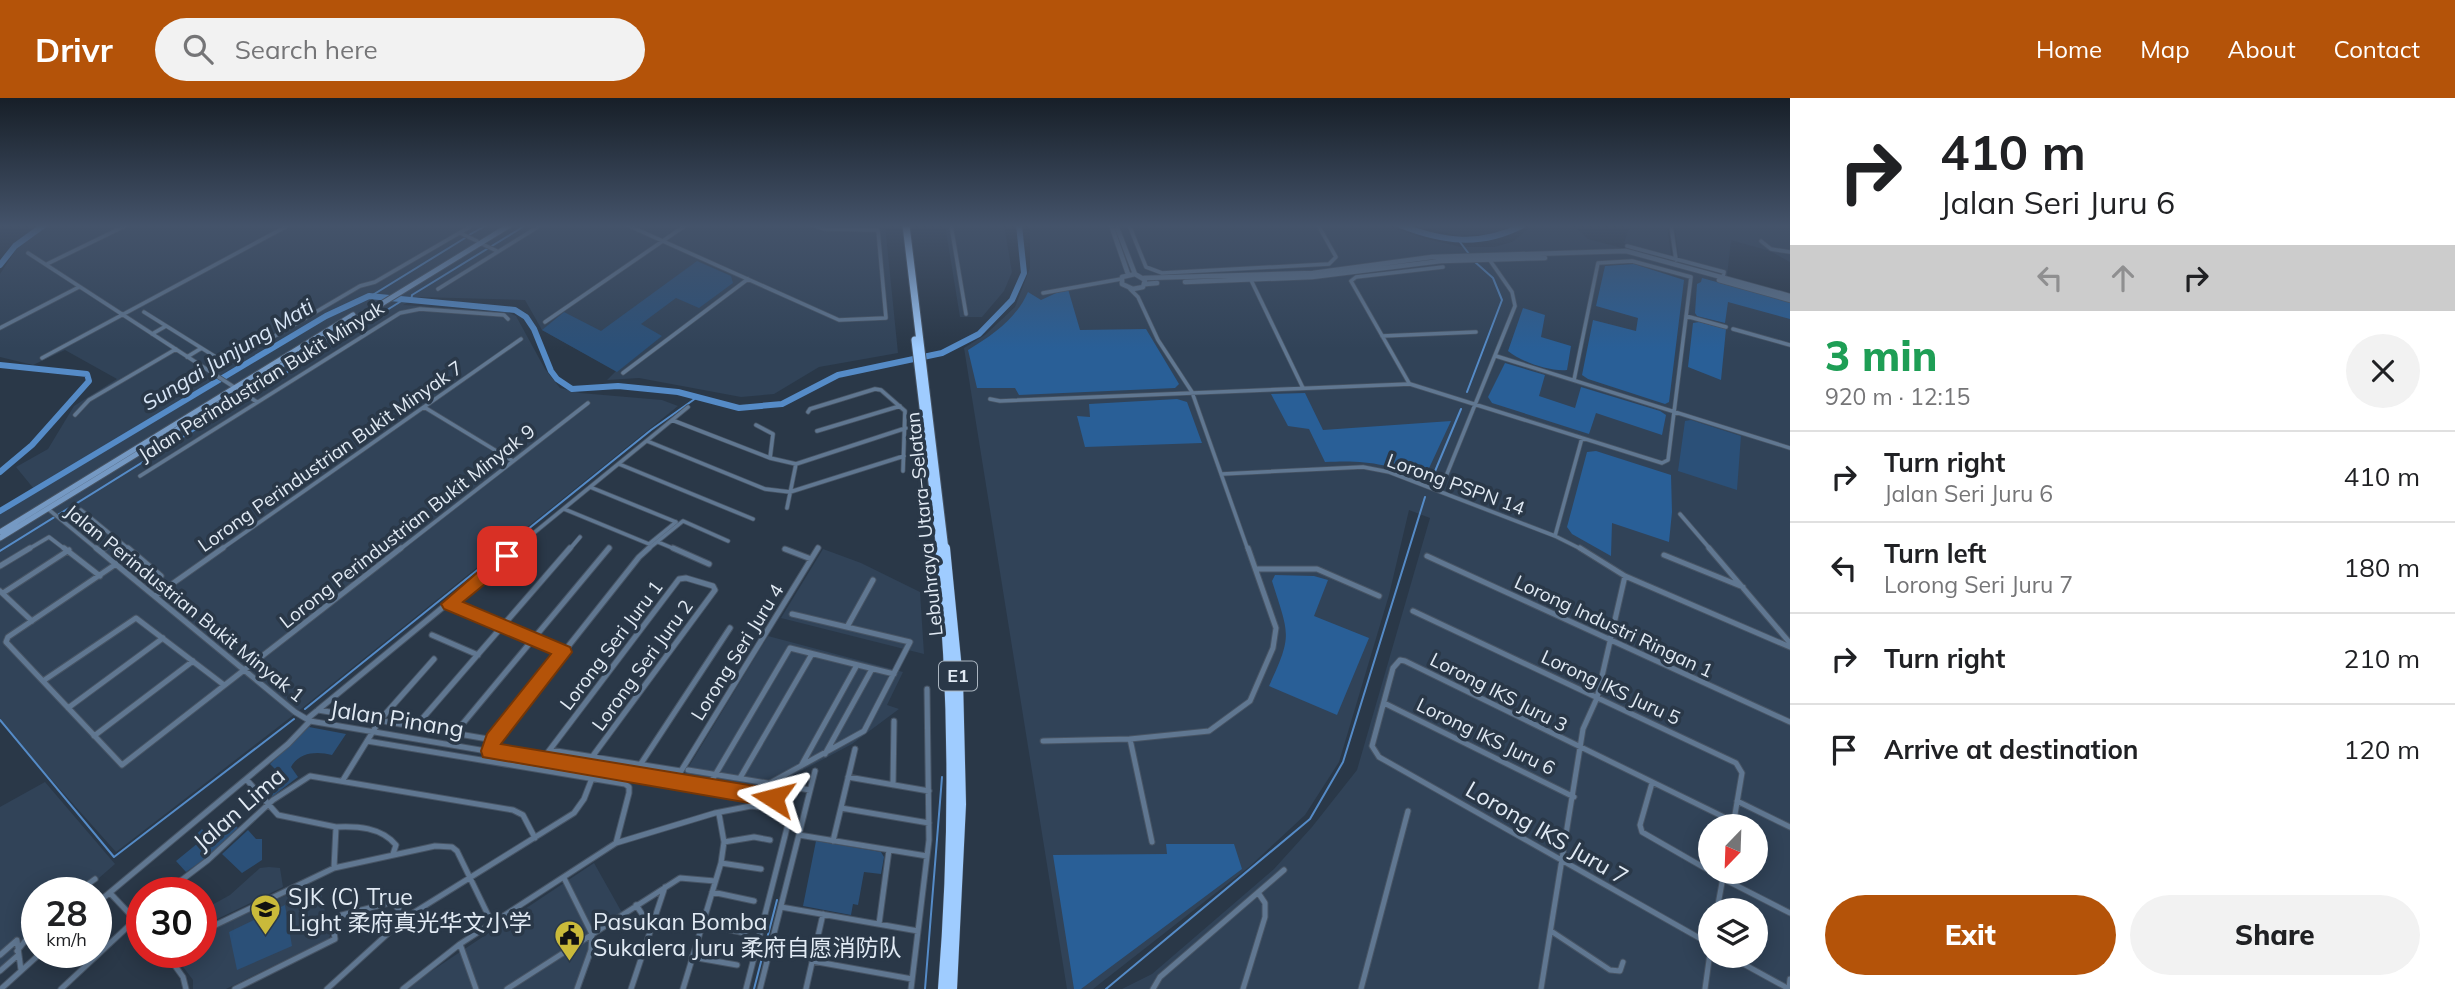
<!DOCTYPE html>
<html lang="en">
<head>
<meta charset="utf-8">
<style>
  body { margin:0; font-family:Mulish,"Noto Sans SC",sans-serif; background:#f2f2f2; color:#202124; height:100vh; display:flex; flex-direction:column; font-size:26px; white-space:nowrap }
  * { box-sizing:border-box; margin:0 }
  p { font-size:23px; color:#757577 }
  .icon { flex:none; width:38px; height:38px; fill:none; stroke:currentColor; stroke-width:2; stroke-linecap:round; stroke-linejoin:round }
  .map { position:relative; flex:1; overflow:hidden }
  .drawer { display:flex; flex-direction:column; background:#fff; width:665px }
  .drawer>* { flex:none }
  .hud { background:#fff; color:#202124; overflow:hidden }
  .needle { width:46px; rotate:203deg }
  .tools { position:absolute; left:1698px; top:716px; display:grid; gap:14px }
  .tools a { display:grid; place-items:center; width:70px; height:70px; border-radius:50%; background:#fff; box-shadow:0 4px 18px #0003; font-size:35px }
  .speed { position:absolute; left:21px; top:779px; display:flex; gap:14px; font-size:35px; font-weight:700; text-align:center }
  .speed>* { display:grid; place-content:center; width:91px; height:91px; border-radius:50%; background:#fff; box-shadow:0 4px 18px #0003; line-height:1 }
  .speed small { font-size:18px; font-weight:400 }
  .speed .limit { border:10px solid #d22; background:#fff; color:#111 }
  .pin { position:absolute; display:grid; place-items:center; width:60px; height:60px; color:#fff; margin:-30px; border-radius:14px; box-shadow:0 4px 10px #0006 }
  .me { position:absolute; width:77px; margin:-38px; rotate:279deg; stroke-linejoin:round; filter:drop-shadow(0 0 5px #0008) }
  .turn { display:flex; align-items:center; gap:24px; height:147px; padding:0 35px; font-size:32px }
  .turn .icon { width:91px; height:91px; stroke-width:2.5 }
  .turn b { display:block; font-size:49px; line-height:60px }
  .lanes { display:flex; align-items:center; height:66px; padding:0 35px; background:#0003; justify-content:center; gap:35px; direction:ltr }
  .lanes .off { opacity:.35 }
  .round { display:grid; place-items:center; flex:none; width:74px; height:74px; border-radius:37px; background:#f2f2f2 }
  .overview { display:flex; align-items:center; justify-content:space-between; height:119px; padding:0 35px }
  h1 { font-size:42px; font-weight:800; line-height:52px; color:#1e9e55 }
  .primary-button { display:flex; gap:14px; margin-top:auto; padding:14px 35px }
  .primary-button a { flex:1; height:80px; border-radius:42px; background:#b45309; color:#fff; font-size:28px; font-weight:800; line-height:80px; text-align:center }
  .primary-button a+a { background:#f2f2f2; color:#202124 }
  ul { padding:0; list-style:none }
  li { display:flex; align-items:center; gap:21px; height:91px; padding:0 35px; border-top:2px solid #e0e0e0 }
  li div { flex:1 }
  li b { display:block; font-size:26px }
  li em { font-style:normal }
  header { display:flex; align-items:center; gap:42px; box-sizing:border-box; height:98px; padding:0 35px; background:#b45309; color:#fff }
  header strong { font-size:33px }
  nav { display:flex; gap:38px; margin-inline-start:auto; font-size:24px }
  .search { width:490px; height:63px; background:#f2f2f2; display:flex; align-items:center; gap:18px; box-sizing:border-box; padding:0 24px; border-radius:38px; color:#757577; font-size:26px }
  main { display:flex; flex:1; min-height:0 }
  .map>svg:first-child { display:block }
  .built { fill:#314358; fill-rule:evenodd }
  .green { fill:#2b5078 }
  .forest { fill:#295f97 }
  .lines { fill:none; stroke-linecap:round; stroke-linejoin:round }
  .stream { stroke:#558bc7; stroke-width:2 }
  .river { stroke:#558bc7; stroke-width:6 }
  .minor-far1-casing { stroke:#475464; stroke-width:5 }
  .minor-casing { stroke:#475464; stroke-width:7 }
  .tertiary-casing { stroke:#475464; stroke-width:6 }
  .secondary-casing { stroke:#475464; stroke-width:7 }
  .motorway-far1-casing { stroke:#475464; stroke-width:9 }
  .motorway-casing { stroke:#475464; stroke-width:11 }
  .minor-far1 { stroke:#607791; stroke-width:3.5 }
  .minor { stroke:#607791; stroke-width:5 }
  .tertiary { stroke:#607791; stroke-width:4.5 }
  .secondary { stroke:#7599c3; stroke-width:5 }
  .motorway-far1 { stroke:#9fccff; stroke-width:7 }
  .motorway { stroke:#9fccff; stroke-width:10 }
  .route { fill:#b45309; stroke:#753606; stroke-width:2 }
  .labels { text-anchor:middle; stroke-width:7; stroke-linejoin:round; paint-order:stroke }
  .shield { fill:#2a3848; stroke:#aab5c0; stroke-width:2 }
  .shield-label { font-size:18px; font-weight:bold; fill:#e1eaf4 }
  .street-label { font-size:19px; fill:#e1eaf4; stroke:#2a3848 }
  .water-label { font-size:21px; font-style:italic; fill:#d7e5f6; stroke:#2a3848 }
  .near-street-label { font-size:23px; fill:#e1eaf4; stroke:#2a3848 }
  .near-poi-label { font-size:23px; fill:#e1eaf4; stroke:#2a3848; text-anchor:start }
</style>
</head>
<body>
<header>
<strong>Drivr</strong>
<div class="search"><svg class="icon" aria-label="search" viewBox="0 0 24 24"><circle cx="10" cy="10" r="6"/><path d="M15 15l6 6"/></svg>Search here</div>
<nav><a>Home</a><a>Map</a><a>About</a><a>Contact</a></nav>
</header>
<main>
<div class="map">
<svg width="1790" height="891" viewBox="0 0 1790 891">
  <rect width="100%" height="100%" fill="#2a3848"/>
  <path class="built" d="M49,127h836l13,128 -79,14 -45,27 -33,3 -102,-19 -32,2 9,-9 -74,-41 -17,-30 -107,-3 -15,8 104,7 9,4 29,53 15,19 20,5 82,7 16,6 -387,311 -175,135 -116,-130v-211l34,-22 -18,-22 32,-18 26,-43 43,-27 -52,-29 -32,15 -33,-8v-83l19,-29z
    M945,127h59l8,47 -8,19 -22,26h-22z
    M1030,127h354l39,13 38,9h33l18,-5 21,-17h40l15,14 91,24 -4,-38h115v37l-20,-11 -39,-11 -4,36 63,18v695h-668l30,-15 122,-105 38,-42 45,-57 73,-252 -21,-8 -20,85 -50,167 -34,53 -56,52 -156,122h-26l-103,-641 21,-13 30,-28 15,-39zM1710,728h45v46h-45zM1710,812h45v46h-45z
    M1413,127h99l-14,8 -38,3z
    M1630,127h37l4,30 -47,-12z
    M823,451l38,14 59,29 4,62 -143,-36z
    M768,538l135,36 -16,33 12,4 -47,35 -66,35 -4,13 -99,-16z
    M45,684l70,82 -32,28h-46v43l-37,33v-161z
    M594,765l31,55 -30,18v13l-14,40h-173l13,-11z
    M269,769l11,1 3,19 -82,40v-16l29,-16 30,-27z
    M310,786l2,7 8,-4 10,49 -2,3 -102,50h-33v-9l-21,-28h29v-17z"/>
  <path class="green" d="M697,163l34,15 2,7 -34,25 -23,-10 -35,26 21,12 -45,36 -75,-42 22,-18 37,19z
    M1691,322l50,16 -4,54 -59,-19 7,-50z
    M309,629l37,7 -14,21c-15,-4 -33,-3 -41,12l7,10 -25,19 -6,1 -9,-9 20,-16 -8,-8z
    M228,719l10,11 -32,30 -20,14 -10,-11 22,-18 -5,-6 9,-8 5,6z
    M248,732l8,9h6v21l-20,13 -20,-19z
    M816,743l65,11 3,5 -3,17 -17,-2 -6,33 -5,-1 -2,11 -48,-9z
    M285,807l7,41 -55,24 -8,-38z"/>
  <path class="forest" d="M1634,166l50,16 -15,122 -4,2 -77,-25 -6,-4 11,-55 43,11 2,-13 -42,-12 9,-40z
    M1702,180l88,24v17l-62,-17 -3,21 -28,-7 -2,-3 2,-29 4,-2z
    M1065,191h3l12,41 66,-1 33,55 -4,4 -156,7 -4,-7h-38l-9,-38c25,-15 48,-31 60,-58l13,8z
    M1523,210l22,7 -4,22 30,9 -4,24c-16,2 -46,-8 -59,-19z
    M1699,224l27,7 -5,51 -33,-13 5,-44z
    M1505,265l40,12 -6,21 36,12 6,-21 79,24 6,4 -4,20 -66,-22 -7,21 -97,-31 -4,-6z
    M1305,295l18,37 128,-9 -27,58c-38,-16 -59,-19 -99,-17l-16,-33 -21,-3 -17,-32z
    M1177,301l10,3 15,41 -117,4 -8,-31 13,1 -1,-13z
    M1596,353l75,24 1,37 -3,30 -57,-19 -1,33 -39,-22 -5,-7 20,-75z
    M1275,477l39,1 14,4 -14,36 55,22 -32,77 -68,-29c24,-52 20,-51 3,-105z
    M1166,746h68l8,25 -161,120h-7l-21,-134 114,-1z"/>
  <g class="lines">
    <path class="stream" d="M469,137l18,-10
      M1460,144l9,12
      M371,198l94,-58
      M411,203l1,-6 114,-70
      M1467,294l35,-92 -9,-22 -18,-16
      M1433,378l28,-67
      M0,453l403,-251
      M305,611l346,-279 45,-32
      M0,622l114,137 180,-138
      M754,891l23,-89
      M925,891l17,-212
      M1106,891l204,-170 33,-57 82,-265"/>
    <path class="river" d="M1400,127c43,17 81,22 123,0
      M0,167l15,-19 29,-21
      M0,267l87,9 2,7 -57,64 -32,27
      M0,413l326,-195 43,-20 146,14 11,7 8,12 17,42 6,8 15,10 46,-3 60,6 61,16 43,-4 56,-29 104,-22 37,-19 33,-34 12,-27 -5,-48"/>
    <defs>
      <path id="minor-far1" d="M627,127l212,95 47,-2 -8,-88 -53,-1 -14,-4
        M951,127l15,89
        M1129,127l17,42 16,6 167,-9 7,-7 -18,-32
        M1671,127l5,35
        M460,135l17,8
        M1761,143l10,8 19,3
        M480,145l17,8
        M1627,148l97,26 -1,5
        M28,155l229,149
        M47,166l80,-39
        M1251,182l52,108
        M438,191l103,-64
        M1130,191l8,8 20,43 34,52 56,158
        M1043,195l78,-14
        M144,214l83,52 133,-78 15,-4 98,-57
        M1686,218l40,11
        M545,224l141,-97
        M0,230l79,-41
        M1733,231l57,16
        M152,236l14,-8
        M1382,238l94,-4
        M1496,258l294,92
        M187,259l13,-8
        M42,260l247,-133
        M623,275l125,-94
        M1409,285l-58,-102 5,-4 87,-10
        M990,301l10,2 410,-17 252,79 6,-3 23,-183 -59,-16 -34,2 -24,117
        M424,309l89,54
        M808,314l2,-3 65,-20 6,1 24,21 -2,60
        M75,317l14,-15 87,-51
        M672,322l98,38 26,6 110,-36
        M756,327l17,9 -3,24
        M817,333l83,-25
        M647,343l118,48 25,3 114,-36
        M619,366l134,55
        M1222,376l141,-7 26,5 166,64 28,14
        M140,378l260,-163 20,-4 84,6 4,4
        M590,389l86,35
        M1440,393l75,-185 -3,-14 -23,-33
        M787,410l9,-44
        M48,411l50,41
        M564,411l85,35 27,-22
        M81,412l49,40
        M1680,416l31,36
        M1555,438l27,-98
        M658,444l19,8
        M785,451l3,1
        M27,452l22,-13 17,13
        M102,452l15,-9
        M220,452l301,-211
        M399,452l189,-147
        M513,452l175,-143
        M569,452l11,-13
        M607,452l2,-2
        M647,452l36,-29 45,20"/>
      <path id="minor" d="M64,450l36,28
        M96,450l199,164 15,9 476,81 4,9 -1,9 -43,169
        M128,450l33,28
        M673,450l36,16
        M1580,450l45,28 165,71
        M1709,450l81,95
        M785,451l26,10
        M101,453l4,-3
        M1664,457l79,32
        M1427,458l363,166
        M116,466l-108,73 -2,5 116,123 279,-217
        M0,468l30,-18
        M1257,471h60l62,27
        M0,493l32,30
        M3,495l66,-43
        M155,498l68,-48
        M450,506l114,48
        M1413,513l323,152 6,10 -9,53
        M847,529l26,-47
        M432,537l46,20
        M43,583l93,-63 88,67
        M1384,605l190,94
        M68,610l95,-70
        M318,612l176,30
        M307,621l208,-171
        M416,628l154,-178
        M455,635l154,-185
        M94,638l99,-75
        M1130,641l22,103
        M367,643l258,43 4,3v6l-13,50
        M1043,643l87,-2 79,-8 41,-30 23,-53 3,-20 -28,-80
        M550,652l131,21 137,-223
        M490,653l4,-11 145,-183 10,-9
        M825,656l47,-85
        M542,662l137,-181 7,-1 27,8 2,4 -123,167
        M640,667l90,-137
        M801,668l56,-101
        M688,672l122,20
        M848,679l81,14
        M740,680l72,-124
        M246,681l32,36 58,12 -2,41
        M343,682l37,-60 54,-61
        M770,685l94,-52 46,-89 -118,-28
        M1652,685l-12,42 2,7 68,39
        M893,687l1,-64
        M708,689l82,-139 104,26
        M1737,703l53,26
        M841,710l88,15
        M336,729c21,-1 45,0 60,18l-3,9
        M799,737l128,21
        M833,743l22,-92
        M724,744l30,-5 16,3
        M721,765l40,6
        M1710,774l80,41
        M564,780l28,56 -1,16 -14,39
        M77,794l18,-13
        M166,794l42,-32 65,-60 37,-24 203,34 10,5 12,23
        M712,794l42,9
        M110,795l32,34
        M96,806l192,-160 22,-23
        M636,807l15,22
        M781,809l137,24
        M1717,812l7,-38
        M702,826l43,9
        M879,826l10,-74
        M1551,833l59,39 10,1 3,-9
        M201,834l133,-64 101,-22 17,1 5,4 35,72
        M17,842l4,30
        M460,846l16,45
        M1710,846l-331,-187 -7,-11 21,-78 7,-8 5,1 329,161
        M17,853l20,-25
        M165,854l18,25 3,12
        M0,857l16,-14
        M1729,858l60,33 1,-10
        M692,859l45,8
        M812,863l100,18
        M0,873l17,-15
        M1,891l41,-37
        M61,891l74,-69
        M235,891l100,-50 -2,-15 5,-8 55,-14 12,16
        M327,891l78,-71 169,-105 10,-14 12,-31
        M403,891l57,-45 156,-101 99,-30 36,-7 39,5
        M507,891l173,-111 35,3
        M631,891l34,-102
        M683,891l38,-126 3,-21 -5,-28
        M760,891l55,-218
        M806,891l17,-75
        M911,891l18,-149 -2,-151
        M1153,891l7,-12 124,-107
        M1243,891l22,-72v-14l-6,-9
        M1361,891l47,-178
        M1541,891l42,-260 14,-31 28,-122
        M1705,891l5,-36"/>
      <path id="tertiary" d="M1111,127l17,49
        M1116,127l19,49
        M1135,176l10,6 -2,7 -10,2 -11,-5v-7z
        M1144,180l169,-5 119,-16 194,-6 164,45
        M1719,182l71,20
        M1185,184l127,-5 129,-16 104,-3
        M1146,186l11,-1"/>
      <path id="secondary" d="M0,434l353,-217
        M0,440l510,-313"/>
      <path id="motorway-far1" d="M906,127l39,325
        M915,242l25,210"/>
      <path id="motorway" d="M940,450c15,149 15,292 3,441
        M945,450l13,132 3,124 -9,185"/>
    </defs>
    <use href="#minor-far1" class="minor-far1-casing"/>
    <use href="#minor" class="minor-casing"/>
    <use href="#tertiary" class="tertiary-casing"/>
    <use href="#secondary" class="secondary-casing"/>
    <use href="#motorway-far1" class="motorway-far1-casing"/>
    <use href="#motorway" class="motorway-casing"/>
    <use href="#minor-far1" class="minor-far1"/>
    <use href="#minor" class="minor"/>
    <use href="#tertiary" class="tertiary"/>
    <use href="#secondary" class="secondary"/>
    <use href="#motorway-far1" class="motorway-far1"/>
    <use href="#motorway" class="motorway"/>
  </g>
  <linearGradient id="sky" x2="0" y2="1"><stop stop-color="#171f28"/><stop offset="0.51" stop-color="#44536a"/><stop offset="1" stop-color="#44536a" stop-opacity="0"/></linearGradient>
  <rect width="1790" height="251" fill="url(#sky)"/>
  <path class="route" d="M507,452l6,2 2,4 -2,5 -50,41 107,45 2,5 -71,92 272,45 6,3 3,6 -3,7 -6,2 -290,-50 -2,-6 6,-17 64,-80 -107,-45 -3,-5 60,-52z"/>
  <defs>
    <symbol id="school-pin" viewBox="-11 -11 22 30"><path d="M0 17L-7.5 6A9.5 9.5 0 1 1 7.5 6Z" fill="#caba3a" stroke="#2a3848"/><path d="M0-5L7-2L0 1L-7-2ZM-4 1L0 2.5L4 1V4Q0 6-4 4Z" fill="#111"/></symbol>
    <symbol id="civic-pin" viewBox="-11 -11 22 30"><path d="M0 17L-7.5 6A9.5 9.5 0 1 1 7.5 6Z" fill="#caba3a" stroke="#2a3848"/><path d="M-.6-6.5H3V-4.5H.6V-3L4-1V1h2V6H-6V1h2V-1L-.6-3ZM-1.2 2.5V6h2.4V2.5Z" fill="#111"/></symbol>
  </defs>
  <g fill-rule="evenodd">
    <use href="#school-pin" x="248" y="794" width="35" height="47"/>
    <use href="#civic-pin" x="552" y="820" width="35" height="47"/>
  </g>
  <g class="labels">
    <rect class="shield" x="939" y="563.5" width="38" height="29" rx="5"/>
    <g class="shield-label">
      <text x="958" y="584">E1</text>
    </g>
    <g class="street-label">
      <text transform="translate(261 283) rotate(-32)" y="7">Jalan Perindustrian Bukit Minyak</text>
      <text transform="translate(330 358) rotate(-35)" y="7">Lorong Perindustrian Bukit Minyak 7</text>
      <text transform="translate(1456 386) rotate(20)" y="7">Lorong PSPN 14</text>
      <text transform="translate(924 426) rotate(-96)" y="7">Lebuhraya Utara–Selatan</text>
      <text transform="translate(407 428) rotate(-38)" y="7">Lorong Perindustrian Bukit Minyak 9</text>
      <text transform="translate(185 505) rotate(39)" y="7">Jalan Perindustrian Bukit Minyak 1</text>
      <text transform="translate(1614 528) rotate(25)" y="7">Lorong Industri Ringan 1</text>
      <text transform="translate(611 547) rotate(-53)" y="7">Lorong Seri Juru 1</text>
      <text transform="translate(737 554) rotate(-58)" y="7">Lorong Seri Juru 4</text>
      <text transform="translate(642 567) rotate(-54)" y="7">Lorong Seri Juru 2</text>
      <text transform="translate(1611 589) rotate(25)" y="7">Lorong IKS Juru 5</text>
      <text transform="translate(1499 594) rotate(27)" y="7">Lorong IKS Juru 3</text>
      <text transform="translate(1486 638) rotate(26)" y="7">Lorong IKS Juru 6</text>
    </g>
    <g class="water-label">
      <text transform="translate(228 257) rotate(-31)" y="7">Sungai Junjung Mati</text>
    </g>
    <g class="near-street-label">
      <text transform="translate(397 621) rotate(9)" y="8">Jalan Pinang</text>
      <text transform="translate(239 711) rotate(-41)" y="8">Jalan Lima</text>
      <text transform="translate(1547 735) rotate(30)" y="8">Lorong IKS Juru 7</text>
    </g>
    <g class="near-poi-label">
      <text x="288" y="807">SJK (C) True<tspan x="288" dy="26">Light 柔府真光华文小学</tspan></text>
      <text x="593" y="832">Pasukan Bomba<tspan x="593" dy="26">Sukalera Juru 柔府自愿消防队</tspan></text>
    </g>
  </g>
</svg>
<div class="tools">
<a><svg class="needle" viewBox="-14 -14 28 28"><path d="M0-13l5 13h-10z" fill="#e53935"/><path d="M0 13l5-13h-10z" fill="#757577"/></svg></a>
<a><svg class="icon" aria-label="layers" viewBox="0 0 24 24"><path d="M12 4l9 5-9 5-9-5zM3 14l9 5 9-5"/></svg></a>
</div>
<div class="speed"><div>28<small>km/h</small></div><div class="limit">30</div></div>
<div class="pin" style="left:507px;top:458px;background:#d93025"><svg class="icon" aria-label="arrive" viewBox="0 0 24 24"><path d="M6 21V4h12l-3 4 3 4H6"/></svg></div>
<svg class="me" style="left:773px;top:700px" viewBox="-20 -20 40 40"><path d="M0-17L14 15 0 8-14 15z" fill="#b45309" stroke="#fff" stroke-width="4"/></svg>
</div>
<section class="drawer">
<div class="hud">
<div class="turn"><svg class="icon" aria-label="right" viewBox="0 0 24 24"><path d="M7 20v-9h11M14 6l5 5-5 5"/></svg><div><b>410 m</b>Jalan Seri Juru 6</div></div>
<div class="lanes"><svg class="icon off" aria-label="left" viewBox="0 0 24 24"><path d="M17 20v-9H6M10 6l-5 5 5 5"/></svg><svg class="icon off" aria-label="ahead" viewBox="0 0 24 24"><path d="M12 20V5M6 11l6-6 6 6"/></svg><svg class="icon" aria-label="right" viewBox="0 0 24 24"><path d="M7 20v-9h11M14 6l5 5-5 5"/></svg></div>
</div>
<div class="overview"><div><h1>3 min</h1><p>920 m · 12:15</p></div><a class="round"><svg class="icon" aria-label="close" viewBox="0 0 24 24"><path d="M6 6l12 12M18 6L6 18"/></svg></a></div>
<ul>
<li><svg class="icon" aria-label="right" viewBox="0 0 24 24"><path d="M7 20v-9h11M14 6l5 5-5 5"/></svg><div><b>Turn right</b><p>Jalan Seri Juru 6</p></div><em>410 m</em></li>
<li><svg class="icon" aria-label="left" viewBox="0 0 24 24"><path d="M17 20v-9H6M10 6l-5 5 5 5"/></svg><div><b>Turn left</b><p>Lorong Seri Juru 7</p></div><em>180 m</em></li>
<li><svg class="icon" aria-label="right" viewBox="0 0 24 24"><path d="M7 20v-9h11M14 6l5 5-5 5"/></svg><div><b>Turn right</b></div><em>210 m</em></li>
<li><svg class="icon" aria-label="arrive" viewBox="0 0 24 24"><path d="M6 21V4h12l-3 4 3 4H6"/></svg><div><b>Arrive at destination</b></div><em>120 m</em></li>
</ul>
<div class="primary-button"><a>Exit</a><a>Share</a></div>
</section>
</main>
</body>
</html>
